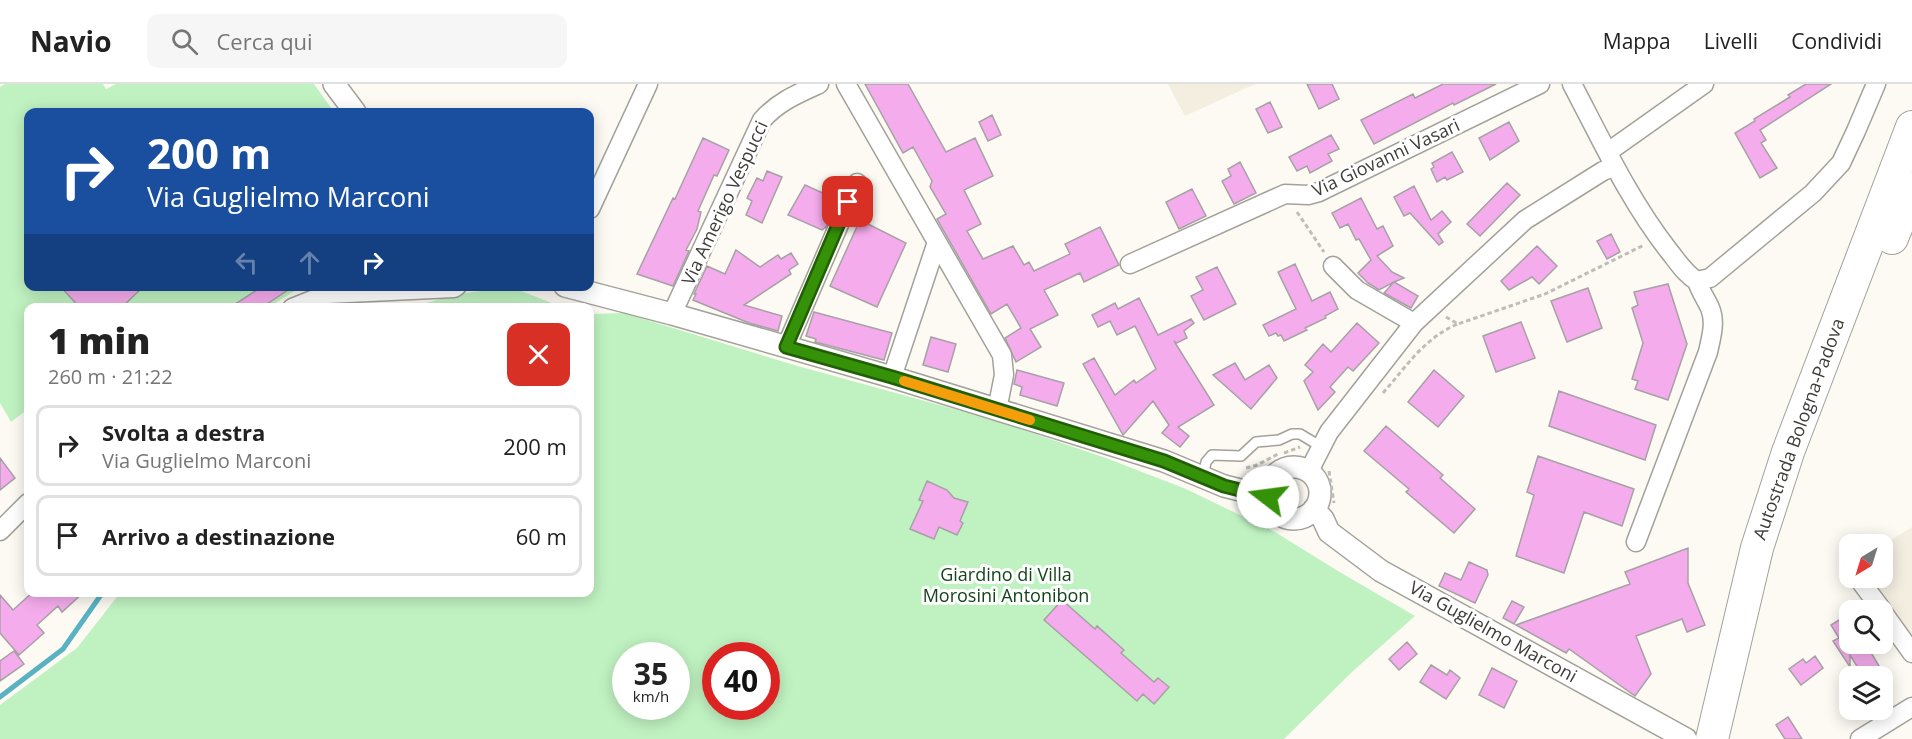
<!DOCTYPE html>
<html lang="it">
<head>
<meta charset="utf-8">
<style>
  body { margin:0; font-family:"Open Sans",sans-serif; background:#f6f6f6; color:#222; height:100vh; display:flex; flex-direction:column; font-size:22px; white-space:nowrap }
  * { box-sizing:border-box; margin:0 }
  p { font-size:20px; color:#767676 }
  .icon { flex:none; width:33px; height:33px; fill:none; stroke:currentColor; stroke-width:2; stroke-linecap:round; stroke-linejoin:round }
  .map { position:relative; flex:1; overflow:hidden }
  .details { position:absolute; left:24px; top:219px; width:570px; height:294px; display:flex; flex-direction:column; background:#fff; border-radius:12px; box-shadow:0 3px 15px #0003 }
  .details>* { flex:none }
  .banner { position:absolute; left:24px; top:24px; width:570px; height:183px; border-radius:12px; box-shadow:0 3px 15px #0003; background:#1a4fa0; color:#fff; overflow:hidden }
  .needle { width:39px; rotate:218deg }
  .controls { position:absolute; left:1839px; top:450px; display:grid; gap:12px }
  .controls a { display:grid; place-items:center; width:54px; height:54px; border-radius:12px; background:#fff; box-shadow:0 3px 15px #0003; font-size:30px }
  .speed { position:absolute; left:612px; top:558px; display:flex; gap:12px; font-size:30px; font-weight:700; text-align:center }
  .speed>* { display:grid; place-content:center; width:78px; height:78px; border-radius:50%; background:#fff; box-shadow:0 3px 15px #0003; line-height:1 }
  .speed small { font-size:15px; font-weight:400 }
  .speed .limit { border:9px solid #d22; background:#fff; color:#111 }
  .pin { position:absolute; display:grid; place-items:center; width:51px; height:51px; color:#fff; margin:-26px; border-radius:12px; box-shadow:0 3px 9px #0006 }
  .me { position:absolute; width:66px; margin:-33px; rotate:285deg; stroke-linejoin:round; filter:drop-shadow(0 0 4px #0008) }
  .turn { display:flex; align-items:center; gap:21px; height:126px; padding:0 24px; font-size:27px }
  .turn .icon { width:78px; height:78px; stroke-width:2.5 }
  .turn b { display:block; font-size:42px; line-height:51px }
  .lanes { display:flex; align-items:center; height:57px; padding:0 24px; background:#0003; justify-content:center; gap:30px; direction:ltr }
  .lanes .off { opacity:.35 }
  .round { display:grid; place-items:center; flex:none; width:63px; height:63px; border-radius:12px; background:#f6f6f6 }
  .head { display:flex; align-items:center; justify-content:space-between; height:102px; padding:0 24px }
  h1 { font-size:36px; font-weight:800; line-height:45px }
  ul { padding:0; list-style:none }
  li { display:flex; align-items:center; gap:18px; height:81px; margin:0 12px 9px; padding:0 12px; border:3px solid #e0e0e0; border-radius:12px }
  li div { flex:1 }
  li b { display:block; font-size:22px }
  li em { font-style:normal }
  header { display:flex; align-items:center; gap:36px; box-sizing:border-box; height:84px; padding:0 30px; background:#fff; border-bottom:2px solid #e0e0e0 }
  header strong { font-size:28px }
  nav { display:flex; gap:33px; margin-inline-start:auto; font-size:21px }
  .search { width:420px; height:54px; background:#f6f6f6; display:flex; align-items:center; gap:15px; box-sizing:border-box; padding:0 21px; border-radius:12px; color:#767676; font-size:22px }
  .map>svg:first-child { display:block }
  .built { fill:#f4eee1 }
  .green { fill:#c0f2c1; fill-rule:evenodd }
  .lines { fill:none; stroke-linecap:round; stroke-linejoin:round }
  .stream { stroke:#58b2c4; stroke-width:5 }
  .building { fill:#f5acec; stroke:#a6a1a5; stroke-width:1.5 }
  .service-casing { stroke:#a3a19a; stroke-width:12 }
  .minor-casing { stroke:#a3a19a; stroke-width:21 }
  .tertiary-casing { stroke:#a3a19a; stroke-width:24 }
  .motorway-casing { stroke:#a3a19a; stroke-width:34 }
  .path { stroke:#bfbdb7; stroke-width:3; stroke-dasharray:4.5 3; stroke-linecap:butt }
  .service { stroke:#fff; stroke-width:9 }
  .minor { stroke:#fff; stroke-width:18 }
  .tertiary { stroke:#fff; stroke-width:21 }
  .motorway { stroke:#fff; stroke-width:32 }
  .route-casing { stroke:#225e05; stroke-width:15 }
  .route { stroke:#359108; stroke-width:10 }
  .slow { stroke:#f59e0b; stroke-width:10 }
  .labels { text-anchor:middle; stroke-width:6; stroke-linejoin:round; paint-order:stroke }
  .street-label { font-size:18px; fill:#3d3c39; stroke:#fff }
  .park-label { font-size:18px; fill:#14451a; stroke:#fff }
</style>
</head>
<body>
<header>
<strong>Navio</strong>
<div class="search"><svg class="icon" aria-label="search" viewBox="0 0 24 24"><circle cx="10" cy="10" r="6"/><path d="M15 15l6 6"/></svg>Cerca qui</div>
<nav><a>Mappa</a><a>Livelli</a><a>Condividi</a></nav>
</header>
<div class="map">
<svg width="1912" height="655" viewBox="0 0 1912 655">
  <rect width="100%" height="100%" fill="#fdfaf3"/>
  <path class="built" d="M1168,0h87l-70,32z
    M1912,443v116l-48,-65h18l1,-33z"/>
  <path class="green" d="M5,0h98l3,5 10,-5h198l20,28h-306v174l273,1 -32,20 -241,1v101l-17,13 -11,-19v-316z
    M511,203l51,20 -186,1 50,-5 33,-9z
    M624,229l170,52 200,55 112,38 80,31 89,43 63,39 77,45 -63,56 -68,67h-1284v-34l77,-57 43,-55 470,-1v-278zM626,572h50v50h-50zM716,572h50v50h-50z"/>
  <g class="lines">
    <path class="stream" d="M0,613l63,-48 40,-57"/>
  </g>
  <path class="building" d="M865,0h43l38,68 29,-14 18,38 -29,14 17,34 -14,7 16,28 30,-13 11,19 5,-3 5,9 36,-17 -5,-10 35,-17 19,38 -35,17 -4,-9 -36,17 14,25 -28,14 11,18 -25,15 -11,-24 16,-10 -14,-24 -16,10 -54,-95 9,-5 -16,-27 2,-6 -19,-34 -10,6z
    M1307,0h25l7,15 -20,10z
    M1443,0h53l-42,21 -1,-2 -79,41 -13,-24 52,-26 2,4z
    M1806,0h25l-71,46 6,10 -5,3 16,25 -17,10 -25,-45 20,-12 -1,-2 36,-22 -2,-2z
    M1270,18l12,25 -14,6 -12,-24z
    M992,31l9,20 -13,6 -9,-19z
    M1509,38l10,19 -29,19 -11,-22z
    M1331,51l8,14 -11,5 4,7 -22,12 -3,-7 -10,5 -8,-14z
    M703,54l26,12 -12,26 -3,-1 -16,36 3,1 -4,17 -11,21 3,1 -16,35 -36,-12 36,-76 2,1z
    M1452,68l11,20 -16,8 -2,-3 -8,5 -6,-13 3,-2 -2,-4z
    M1240,78l16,31 -22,11 -12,-23 9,-5 -3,-7z
    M767,87l15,6 -20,46 -16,-8 6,-14 -5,-3 10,-20 6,3z
    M1507,99l13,12 -40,41 -13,-12z
    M805,101l31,14v4l-10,24 -4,3 -34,-15z
    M1414,102l17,34 11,-9 9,11 -13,12 5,8 -4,3 -29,-32 -6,3 -10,-19z
    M1192,105l14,27 -27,13 -13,-27z
    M1361,114l16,31 6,-3 10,20 -16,10 15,16 12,6 -10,4 24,14 -7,12 -27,-15 10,-11 -15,8 -11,-7 -10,-10 13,-13 -12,-21 -3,1 -8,-16 -8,4 -8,-15z
    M860,136l46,23 -29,64 -47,-21z
    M1611,150l9,18 -13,7 -10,-18z
    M1537,162l20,20 -18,18 -7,-7 -23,13 -8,-9z
    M736,166l24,17 18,-12 3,4 10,-6 7,11 -9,6 2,4 -47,31 38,11 -4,15 -29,-8 -56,-23 3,-6h-2l13,-28 18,8z
    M1295,180l17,37 18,-9 8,17 -13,7 1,2 -21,10 2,2 -23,11 -3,-6 -3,1 -2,-3 -7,3 -6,-11 33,-16 -18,-37z
    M1217,183l19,37 -32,16 -13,-24 12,-6 -7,-13z
    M1668,200l19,60 -19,56 -33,-11 3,-8 -6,-2 11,-36 -11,-35 6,-3 -4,-13z
    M60,202h84l-23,22h-41z
    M263,202h31l-33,22h-32z
    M1588,204l14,40 -35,14 -16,-41z
    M1139,214l19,37 33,-16 3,4 -10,8 3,7 -10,5 -3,-2 40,64 -36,22 11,9 -9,11 -18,-14 7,-8 -16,-24 -30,34 -40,-71 11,-6 21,37 19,-15 2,3 20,-14 -21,-43 -18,9 -7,-14 -12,6 -6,-12 23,-12 3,6z
    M814,228l78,21 -8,27 -69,-18 1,-3 -10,-3z
    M1521,238l14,36 -39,14 -13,-36z
    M1357,239l22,20 -26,28 -5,-4 -18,20 5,5 -17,18 -14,-29 9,-9 -8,-7 18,-21 8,8z
    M931,253l25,7 -8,28 -25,-7z
    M1235,279l10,17 24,-15 8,13 -26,31 -38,-34z
    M1017,286l47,13 -7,23 -37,-11 2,-8 -8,-3z
    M1434,286l30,26 -26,31 -30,-25z
    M1559,307l97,34 -11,35 -96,-34z
    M1386,342l57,49 -3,3 35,31 -21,24 -48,-41 3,-3 -45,-38z
    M1538,372l96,33 -12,37 -38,-14 -20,61 -48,-17 18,-61 -7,-3z
    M0,374l15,20 -15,12z
    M927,397l20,9 7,8 14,4 -8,19 3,2 -6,12 -18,-8 -5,12 -24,-10 13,-28 -4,-1z
    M1688,464v35l17,42 -18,7 -5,-13 -46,17 15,38 -16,22 -66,-47 -3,4 -50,-28 114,-41 -5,-12z
    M1469,478l18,8 1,5 -13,28 -36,-17 6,-13 16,7z
    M33,508h51l-22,20 -4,-6 -21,19 7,8 -25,22 -19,-22v-38l13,15z
    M1062,516l33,29 2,-3 27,24 -3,3 33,29 4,-4 11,9 -15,17 -11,-10 -6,7 -93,-81z
    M1512,517l12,6 -10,17 -11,-6z
    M1850,529v31h16l19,32h-22l-13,-21v12l-17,-26 6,-3 -8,-13z
    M1407,558l10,12 -18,16 -10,-11z
    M14,567l10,13 -24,17v-20z
    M1815,572l8,12 -22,17 -12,-16 14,-10 3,4z
    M1431,581l16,10 3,-5 10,8 -14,21 -26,-17z
    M1492,584l25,13 -13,27 -25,-13z
    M1788,633l14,22h-17l-9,-14z"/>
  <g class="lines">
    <defs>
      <path id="service" d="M1203,393l3,-15 6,-7 29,1 15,-14 23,-2 13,-6h8l20,12"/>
      <path id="minor" d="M846,0l156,271 2,20 -7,35
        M1572,0c30,57 57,116 97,167 9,11 16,23 28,30 3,10 9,18 13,27 6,14 1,30 -2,44l-72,190
        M1608,68l96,-68
        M590,125l58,-125
        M1130,180l155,-70 23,1 11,-3 221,-108
        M1333,182l24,24 57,33
        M1697,197l13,-3 103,-85 28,-30 15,-32 20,-47
        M292,224l35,-14 127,-6 3,-2
        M672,230l90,-194c16,-18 35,-26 57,-36
        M786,263l71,-164
        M892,293l45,-135
        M1309,387l20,-39 85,-109 111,-103 78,-49 11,-4
        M0,447l28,-28
        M1858,494l24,32
        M1882,527l30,42
        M1860,655l52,-32"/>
      <path id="tertiary" d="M334,0l21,28
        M565,202l107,28 220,63 272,84 60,25 44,11
        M1268 409a26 26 0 1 1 52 0a26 26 0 1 1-52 0Z
        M1314,425l9,10 6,13 52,39 305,168"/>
      <path id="motorway" d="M1892,154l20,-49
        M1712,655l45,-191 31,-96 124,-325"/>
    </defs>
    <use href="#service" class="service-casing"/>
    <use href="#minor" class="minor-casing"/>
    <use href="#tertiary" class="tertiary-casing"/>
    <use href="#motorway" class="motorway-casing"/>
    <path class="path" d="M1297,128l27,40
      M1446,233l12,7 87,-30 99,-49
      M1383,309c23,-26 42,-56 75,-69
      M1284,369l16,-6
      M1246,384l11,-3 21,-11
      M1329,387l5,32"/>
    <use href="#service" class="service"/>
    <use href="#minor" class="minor"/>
    <use href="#tertiary" class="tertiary"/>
    <use href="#motorway" class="motorway"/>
  </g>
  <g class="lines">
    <defs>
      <path id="route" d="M848,118l-62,145 106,30 272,84 60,25 44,11"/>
    </defs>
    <use href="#route" class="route-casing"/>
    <use href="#route" class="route"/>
    <path class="slow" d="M904,297l126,39"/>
  </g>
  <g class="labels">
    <g class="street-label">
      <text transform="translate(1386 74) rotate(-25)" y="6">Via Giovanni Vasari</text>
      <text transform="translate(725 119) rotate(-65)" y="6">Via Amerigo Vespucci</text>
      <text transform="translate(1799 345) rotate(-70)" y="6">Autostrada Bologna-Padova</text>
      <text transform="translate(1493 548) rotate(29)" y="6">Via Guglielmo Marconi</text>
    </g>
    <g class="park-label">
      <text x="1006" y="497">Giardino di Villa<tspan x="1006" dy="21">Morosini Antonibon</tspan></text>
    </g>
  </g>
</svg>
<div class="controls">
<a><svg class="needle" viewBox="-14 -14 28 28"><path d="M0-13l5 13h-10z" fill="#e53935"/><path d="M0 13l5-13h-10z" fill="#767676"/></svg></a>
<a><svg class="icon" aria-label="search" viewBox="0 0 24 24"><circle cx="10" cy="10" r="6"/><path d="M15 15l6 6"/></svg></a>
<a><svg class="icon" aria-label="layers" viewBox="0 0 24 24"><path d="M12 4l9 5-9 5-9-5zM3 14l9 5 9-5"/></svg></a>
</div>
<div class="speed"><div>35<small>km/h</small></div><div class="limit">40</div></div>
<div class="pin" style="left:848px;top:118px;background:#d93025"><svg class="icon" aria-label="arrive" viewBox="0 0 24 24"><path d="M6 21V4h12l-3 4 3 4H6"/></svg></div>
<svg class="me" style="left:1268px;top:413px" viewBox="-20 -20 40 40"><circle r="19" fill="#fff"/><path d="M0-13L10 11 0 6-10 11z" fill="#359108"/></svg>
<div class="banner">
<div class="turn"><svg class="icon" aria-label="right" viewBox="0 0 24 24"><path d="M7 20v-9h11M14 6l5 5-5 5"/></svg><div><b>200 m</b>Via Guglielmo Marconi</div></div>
<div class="lanes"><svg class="icon off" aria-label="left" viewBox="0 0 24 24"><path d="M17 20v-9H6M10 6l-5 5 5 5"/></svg><svg class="icon off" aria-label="ahead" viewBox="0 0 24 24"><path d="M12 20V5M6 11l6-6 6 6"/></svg><svg class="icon" aria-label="right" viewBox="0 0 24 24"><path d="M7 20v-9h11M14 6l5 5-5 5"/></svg></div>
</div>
<section class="details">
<div class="head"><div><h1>1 min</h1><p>260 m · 21:22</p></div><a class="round" style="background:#d93025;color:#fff"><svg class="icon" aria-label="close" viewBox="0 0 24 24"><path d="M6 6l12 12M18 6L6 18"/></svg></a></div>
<ul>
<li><svg class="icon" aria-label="right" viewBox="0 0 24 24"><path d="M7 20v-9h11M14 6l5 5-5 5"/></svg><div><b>Svolta a destra</b><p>Via Guglielmo Marconi</p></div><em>200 m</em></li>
<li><svg class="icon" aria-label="arrive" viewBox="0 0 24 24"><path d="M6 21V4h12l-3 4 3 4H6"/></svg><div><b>Arrivo a destinazione</b></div><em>60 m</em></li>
</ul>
</section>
</div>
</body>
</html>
